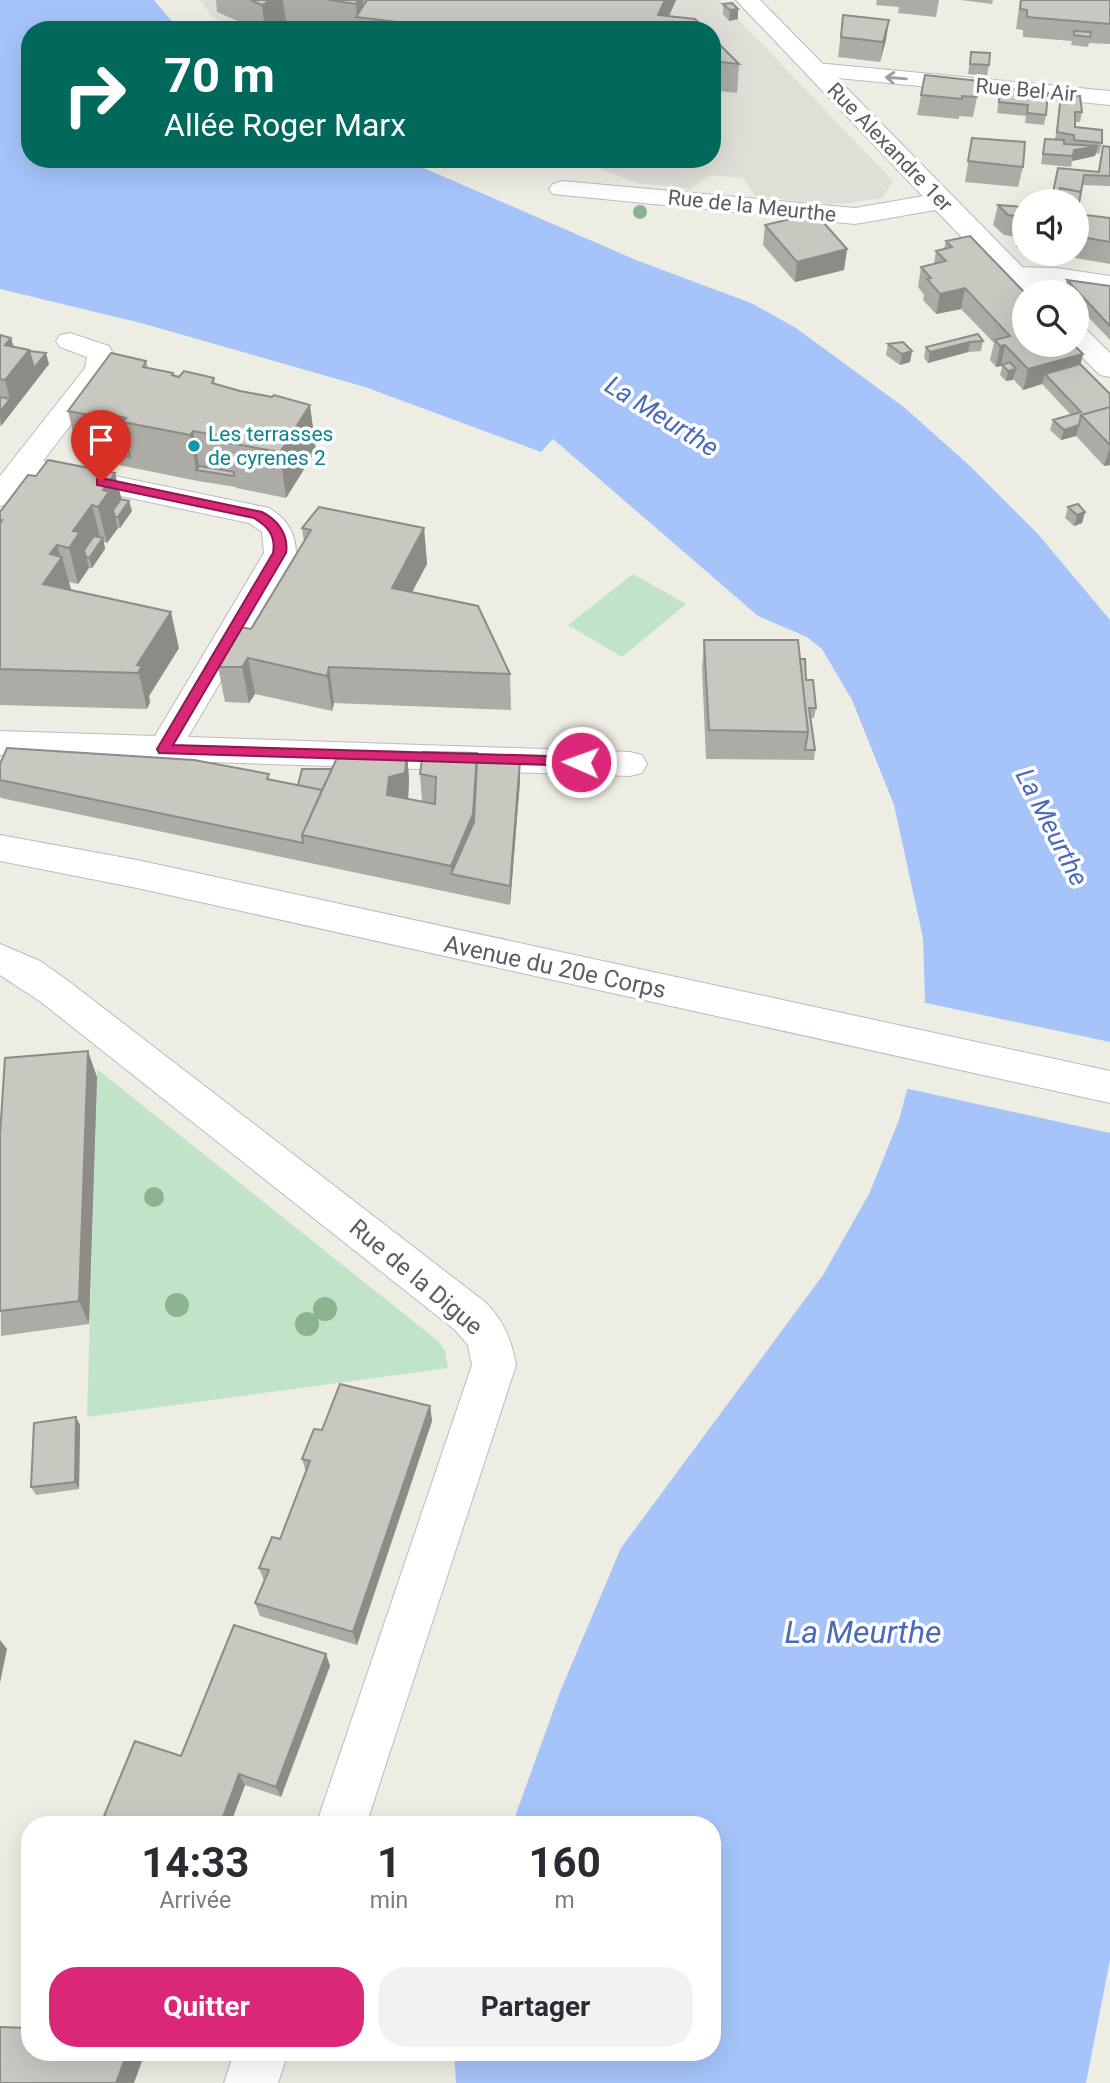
<!DOCTYPE html>
<html lang="fr">
<head>
<meta charset="utf-8">
<style>
  body { margin:0; font-family:Roboto,sans-serif; background:#f2f2f3; color:#2b2b33; height:100vh; display:flex; flex-direction:column; font-size:26px; white-space:nowrap }
  * { box-sizing:border-box; margin:0 }
  p { font-size:23px; color:#7c7c81 }
  .icon { flex:none; width:38px; height:38px; fill:none; stroke:currentColor; stroke-width:2; stroke-linecap:round; stroke-linejoin:round }
  .map { position:relative; flex:1; overflow:hidden }
  .side { position:absolute; left:21px; top:1816px; width:700px; height:245px; display:flex; flex-direction:column; background:#fff; border-radius:28px; box-shadow:0 7px 28px #0002 }
  .side>* { flex:none }
  .hud { position:absolute; left:21px; top:21px; width:700px; height:147px; border-radius:28px; box-shadow:0 7px 28px #0002; background:#00695c; color:#fff; overflow:hidden }
  .buttons { position:absolute; left:1012px; top:189px; display:grid; gap:14px }
  .buttons a { display:grid; place-items:center; width:77px; height:77px; border-radius:50%; background:#fff; box-shadow:0 7px 28px #0002; font-size:35px }
  .pin { position:absolute; display:grid; place-items:center; width:60px; height:60px; color:#fff; margin:-72px -30px; border-radius:50% 50% 50% 0; rotate:-45deg; box-shadow:0 0 7px #0007 }
  .pin .icon { rotate:45deg }
  .me { position:absolute; width:77px; margin:-38px; rotate:272deg; stroke-linejoin:round; filter:drop-shadow(0 0 5px #0008) }
  .turn { display:flex; align-items:center; gap:24px; height:147px; padding:0 28px; font-size:32px }
  .turn .icon { width:91px; height:91px; stroke-width:2.5 }
  .turn b { display:block; font-size:49px; line-height:60px }
  .eta { display:flex; justify-content:space-evenly; align-items:center; height:119px; text-align:center }
  .eta b { font-size:42px; font-weight:700; line-height:49px }
  .cta { display:flex; gap:14px; margin-top:auto; padding:14px 28px }
  .cta a { flex:1; height:80px; border-radius:28px; background:#db2777; color:#fff; font-size:28px; font-weight:700; line-height:80px; text-align:center }
  .cta a+a { background:#f2f2f3; color:#2b2b33 }
  .map>svg:first-child { display:block }
  .industrial { fill:#dfded7 }
  .green { fill:#c1e3c8 }
  .water { fill:#a6c4fa }
  .pier { fill:#edede3 }
  .lines { fill:none; stroke-linecap:round; stroke-linejoin:round }
  .street-casing { stroke:#babbc1; stroke-width:2 }
  .secondary-casing { stroke:#b8bac0; stroke-width:2 }
  .street { fill:#fff; fill-rule:evenodd }
  .secondary { fill:#fff; fill-rule:evenodd }
  .tree { fill:#8bb390 }
  .wall { fill:#acaba5 }
  .shaded-wall { fill:#8c8b86 }
  .building { fill:#c8c7c0; stroke:#8c8b86; stroke-width:2 }
  .oneway { stroke:#9d9ea1 }
  .route { fill:#db2777; stroke:#8e194d; stroke-width:2 }
  .culture-dot { fill:#0f9aa8; stroke:#fff; stroke-width:2.5 }
  .labels { text-anchor:middle; stroke-width:7; stroke-linejoin:round; paint-order:stroke }
  .far-street-label { font-size:21px; fill:#5b5d63; stroke:#fff }
  .far-culture-label { font-size:21px; fill:#0d838f; stroke:#fff; text-anchor:start }
  .street-label { font-size:24px; fill:#5b5d63; stroke:#fff }
  .water-label { font-size:26px; font-style:italic; fill:#4a6abc; stroke:#fff }
  .near-water-label { font-size:32px; font-style:italic; fill:#4a6abc; stroke:#fff }
</style>
</head>
<body>
<div class="map">
<svg width="1110" height="2083" viewBox="0 0 1110 2083">
  <rect width="100%" height="100%" fill="#edede3"/>
  <path class="industrial" d="M200,0h520l6,7h-4l7,14 9,-2 155,162 -11,17 -39,6 -29,-1 -59,-7 -12,-18 -32,-3 -21,14 -52,-6 -64,-24h138v-129h-481l-21,-16z"/>
  <path class="green" d="M633,574l53,30 -64,53 -54,-32z
    M97,1069l341,272 7,10 3,17 -361,49z"/>
  <path class="water" d="M0,0h154l25,30h-149v129h373l233,101 115,43 45,25 109,80 65,58 68,68 72,86v1340l-24,123h-630l-2,-30h258v-228h-200l48,-133 61,-144 202,-273 46,-81 30,-74 16,-60 10,-61 -2,-61 -29,-133 -42,-105 -30,-51 -15,-12 -49,-21 -205,-177 -12,13 -176,-65 -224,-64 -141,-34z"/>
  <path class="pier" d="M921,1002l189,40v91l-206,-45z"/>
  <g class="lines">
    <defs>
      <path id="street" d="M816,63l294,28v14l-302,-30 -4,-5 4,-5z
        M562,181l293,27 86,-15 9,3 4,5 -4,5 -9,3 -86,15 -302,-30 -4,-5 4,-5z
        M1016,267l41,1 53,8v16l-103,-11 -4,-6 4,-6z
        M70,333l39,13 7,14 -7,15 -66,86 226,47c17,10 27,25 27,45l-108,184 442,15 12,3 5,9 -5,9 -12,3 -630,-21v-24l155,5 109,-183 -2,-21 -13,-9 -218,-46 -20,26 -11,3v-30l85,-108 2,-11 -27,-10 -4,-6 4,-6z
        M0,944l40,17 27,19 418,322c18,17 27,39 31,63l-150,460h-50l156,-460 -4,-20 -13,-15 -414,-328 -41,-27z
        M234,2053h54l-10,30h-54z"/>
      <path id="secondary" d="M736,0h24l287,292h-23v5l-54,-51z
        M1076,327l10,2 24,24v24l-10,-2 -30,-30h6z
        M0,835l137,25 973,211v32l-973,-215 -137,-27z"/>
    </defs>
    <use href="#street" class="street-casing"/>
    <use href="#secondary" class="secondary-casing"/>
    <use href="#street" class="street"/>
    <use href="#secondary" class="secondary"/>
  </g>
  <g class="tree">
    <circle cx="640" cy="212" r="7"/>
    <circle cx="154" cy="1197" r="10"/>
    <circle cx="177" cy="1305" r="12"/>
    <circle cx="325" cy="1309" r="12"/>
    <circle cx="307" cy="1324" r="12"/>
  </g>
  <path class="wall" d="M216,0h460l-7,16 36,14h-360l-59,-8 -15,8h-13l-41,-18z
    M877,0h62l-3,17 -38,-4 1,-6 -23,-2z
    M961,0h32l-1,4z
    M1020,0h90v44l-21,-1 -1,4 -17,-2 1,-4 -49,-4v-7l-7,-1z
    M723,4l15,5v10l-9,2 -6,-7z
    M843,15l46,5 -3,20 -6,22 -42,-5z
    M712,37l27,27 -2,29 -25,-3z
    M971,52l18,13 -2,11 -19,-2z
    M925,75l52,22 -4,20 -14,-1v3l-42,-4z
    M1000,88l46,27 -2,10 -19,-2 1,-7 -29,-3z
    M1061,94l21,18 -2,10h-5v5l27,16 -3,11 -3,-1 -1,3 -23,5 -1,6 -30,-3 4,-25 10,1z
    M972,138l51,29 -5,20 -53,-5z
    M1103,146l7,1v39l-28,-1 -5,29 33,4v46l-57,-10h23v-53h-25l7,-33 40,4z
    M998,205l26,2v42l-8,-2 1,-10 -13,-2 -11,-10z
    M765,225l82,24 -3,21 -49,12 -32,-37z
    M946,241l134,123 30,30v71l-6,1 -28,-30 -15,4 -11,-10 3,-10 18,-5 -29,-31 -19,6 -10,-11 -7,2 -6,-6 2,-8 -1,-1 -5,1 -6,-7 4,-17 -33,-34 -25,5 -13,-14 1,-5 -6,-8 3,-20 13,-3 2,-13 8,-2z
    M1067,280l43,6v54l-34,-36v-12h-11l-1,-1z
    M0,335l11,3 3,9 15,4 20,13 -48,62 -1,-1z
    M983,341l-2,10 -13,1 -40,11 -4,-5 2,-11z
    M888,344l24,7 -2,11 -10,3 -14,-10z
    M146,361l2,7 31,9 35,1 1,6 101,66 -30,48 -50,-10v-1l-38,-6 -119,-24 -11,-46z
    M115,473l6,26 11,12 -12,17h-2l-11,15 -3,-1 1,7 -13,19h-3l-11,16 -9,-2 2,8 108,58 -30,48 1,6 -3,7 -147,-4v-193l36,-36z
    M1068,507l17,5 -3,11 -8,3 -9,-8z
    M302,528h122l3,36 -15,28 98,82 1,36 -177,-7 -2,8 -77,-17 -6,9 -24,-1 -7,-35 33,-38 53,-87z
    M704,640l96,19 6,21 10,28 -2,10h-3l4,32 -1,10 -108,-1 -4,-90z
    M407,752l2,28 -1,19 14,3 -2,-28 57,-13 43,20 -10,124 -509,-107 -1,-2v-32l270,16 28,5 34,-16z
    M97,1077l-8,247 -88,12 -1,-201z
    M430,1406l2,15 -75,224 -97,-29 -5,-13 9,-22 -5,-13 21,-29 26,-67 -4,-13 20,-29z
    M76,1417l4,8 -1,64 -43,6 -5,-8z
    M326,1654l4,12 -49,131 -36,-12 -15,40h-118l-8,-9 77,-60z"/>
  <path class="shaded-wall" d="M271,0h12l3,22 -15,8h-6l-3,-25z
    M358,0h5l1,18 -7,-1 -1,-13z
    M665,0h11l-13,30 -5,-15z
    M738,9v10l-9,2 1,-11z
    M889,20l-3,20 -6,22 3,-20z
    M1098,146l-3,10 -23,5 2,-11z
    M847,249l-3,21 -49,12 2,-20z
    M965,288l-4,21 -25,5 4,-20z
    M11,338l7,25 11,-13 5,18 12,-15 3,11 -48,62 -1,-14 10,-13 -5,-19v-35z
    M970,342l-2,10 -40,11 2,-11z
    M1005,345l-4,21 -5,1 4,-21z
    M912,351l-2,11 -10,3 2,-11z
    M1083,354l-5,20h-33l-3,10 -19,6 5,-21z
    M1016,369l-3,11 -7,1 2,-10z
    M310,405l6,45 -30,48 -6,-46z
    M108,414l9,40 -4,-1 -8,-35z
    M1079,425l-3,11 -15,4 3,-10z
    M193,431l7,40 -4,-1 2,11 -8,-46z
    M1110,447v18l-6,1z
    M115,473l9,36 5,-8 3,10 -12,17 -2,-11h-3l3,11 -11,15 -9,-36 5,-17z
    M92,505l9,36 2,-3 2,11 -13,19 -3,-10 -3,-1 3,11 -11,16 -9,-36 4,-17z
    M1085,512l-3,11 -8,3 3,-11z
    M424,528l3,36 -32,60 -3,-36z
    M57,545l4,14 1,-2 10,36 -29,-9 7,-30z
    M171,612l8,36 -30,48 1,6 -3,7 -10,-44z
    M248,658l7,36 -6,9 -7,-36z
    M329,667l5,36 -2,8 -5,-35z
    M407,752l2,28 -1,22 -21,-7 2,-18z
    M477,753l1,28 -3,61 -24,32v-8z
    M520,761v20l-10,124v-19z
    M88,1051l9,26 -8,247 -10,-23z
    M430,1406l2,15 -75,224 -4,-13z
    M76,1417l4,8 -1,64 -4,-7z
    M0,1640l7,9 -7,34z
    M326,1654l4,12 -49,131 -5,-10z
    M239,1774l6,11 -15,40h-10z
    M127,2053h18l-11,30h-18z"/>
  <path class="building" d="M250,0h21l-9,5z
    M329,0h29l-2,4z
    M367,0h298l-7,15 37,4 10,11h-242l-107,-13z
    M1021,0h89v24l-83,-7v-7l-7,-1z
    M732,3l6,6 -8,1 -7,-6z
    M843,15l46,5 -6,22 -42,-5z
    M1074,31l17,1 -1,5 -16,-2z
    M712,37l27,27 -27,-3z
    M971,52l19,1 -1,12 -19,-1z
    M925,75l54,6 -2,16 -15,-1v3l-41,-4z
    M1000,88l48,5 -2,22 -19,-2 1,-8 -29,-3z
    M1061,94l19,2 2,16h-7v15l27,3v13l-28,-3v-5l-17,-3z
    M972,138l53,4 -2,25 -55,-6z
    M1045,139l19,1v4l34,2 -24,4 -1,6 -30,-2z
    M1103,146l7,1v29l-26,-1 -3,17 -21,-4 -2,10 -6,-1 6,-29 41,4z
    M1060,188l21,4 -4,22 33,4v24l-34,-6v-35h-19z
    M998,205l26,2v20h-4l2,-10 -14,-2z
    M815,213l32,36 -50,13 -32,-37z
    M970,236l54,56v53h50l9,9 -55,15 -23,-24 -5,1 -5,-6 15,-4 -45,-48 -25,6 -13,-15 4,-1 -10,-11 25,-6 -10,-10 16,-4 -6,-6z
    M1067,280l43,6v40z
    M978,334l5,7 -13,1 -40,10 -4,-5z
    M0,335l11,3 -6,7 24,5 -24,30 -5,-1z
    M903,342l9,9 -10,3 -14,-10z
    M29,351l17,2 -12,15z
    M111,353l35,8 -3,6 30,6 -1,2 7,2 5,-6 30,7 -2,5 28,8 32,6 2,-2 36,10 -30,47 -51,-9 3,-5 -39,-7 -3,4 -67,-13 3,-4 -18,-4 -3,4 -37,-7z
    M1010,362l6,7 -8,2 -6,-6z
    M1080,364l30,30v13l-29,8 -2,10 -15,5 -11,-10 28,-8 -36,-38z
    M0,397l10,2 -10,13z
    M1110,407v38l-29,-30z
    M116,449l13,3 1,5 -17,-4z
    M48,460l67,13 -12,17 6,2 -11,15 -6,-2 -19,26 7,1 -11,16 -12,-3 -7,9 12,3 -19,27 128,28 -34,53 5,1 -4,7 -138,-4v-145l2,-4h-2v-8l28,-37 8,1z
    M199,466l35,6v4l-38,-6z
    M121,499l8,2 -11,16h-3l-2,-7z
    M1078,504l7,8 -8,3 -9,-8z
    M319,507l105,21 -32,60 86,18 32,68 -181,-7 -2,9 -79,-18 -6,9h-24l22,-40 11,2 60,-99 -9,-2z
    M94,536l9,2 -14,20 -3,-1 -2,-7z
    M704,640h94l10,92 -99,-2z
    M800,659h5l1,21h7l3,28h-7l6,42h-10l3,-18z
    M7,748l187,12 75,14 -2,5 55,11 -20,45 1,8 -303,-63v-16z
    M340,751l67,1 -2,21 -16,4 -2,18 48,9 1,-27 -16,-3 3,-22 54,1 -4,61 -22,52 -149,-31z
    M477,761h43l-10,125 -59,-12 23,-52z
    M302,769h30l-10,21 -24,-5z
    M88,1051l-9,250 -79,10v-176l5,-77z
    M340,1384l90,22 -77,226 -98,-29 14,-33 -10,-2 13,-31 8,2 30,-78 -8,-2 12,-30 8,1z
    M76,1417l-1,65 -44,5 3,-64z
    M234,1625l92,29 -50,133 -37,-13 -19,51h-87l-29,-9 31,-75 46,15z
    M0,2027l30,1v25h97l-11,30h-116z"/>
  <defs><path id="oneway-shaft" d="M-6 0H5M1.5-3L5.5 0L1.5 3" fill="none" stroke-width="1.6" stroke-linecap="round" stroke-linejoin="round" transform="scale(1.75)"/></defs>
  <use class="oneway" href="#oneway-shaft" transform="translate(896 78) rotate(-175)"/>
  <path class="route" d="M101,478l161,34c16,8 27,23 24,41l-113,192 408,12 7,5 -2,4 -427,-13 -2,-4 116,-196c3,-17 -5,-27 -19,-35l-157,-33v-6z"/>
  <circle class="culture-dot" cx="194" cy="446" r="7"/>
  <g class="labels">
    <g class="far-street-label">
      <text transform="translate(1026 90) rotate(5)" y="7">Rue Bel Air</text>
      <text transform="translate(890 147) rotate(46)" y="7">Rue Alexandre 1er</text>
      <text transform="translate(752 206) rotate(6)" y="7">Rue de la Meurthe</text>
    </g>
    <g class="far-culture-label">
      <text x="208" y="441">Les terrasses<tspan x="208" dy="24">de cyrenes 2</tspan></text>
    </g>
    <g class="street-label">
      <text transform="translate(555 967) rotate(12)" y="8">Avenue du 20e Corps</text>
      <text transform="translate(416 1277) rotate(40)" y="8">Rue de la Digue</text>
    </g>
    <g class="water-label">
      <text transform="translate(662 416) rotate(32)" y="9">La Meurthe</text>
      <text transform="translate(1052 827) rotate(63)" y="9">La Meurthe</text>
    </g>
    <g class="near-water-label">
      <text x="863" y="1643">La Meurthe</text>
    </g>
  </g>
</svg>
<div class="buttons">
<a><svg class="icon" aria-label="sound" viewBox="0 0 24 24"><path d="M4 9h4l5-4v14l-5-4H4zM17 9q2 3 0 6"/></svg></a>
<a><svg class="icon" aria-label="search" viewBox="0 0 24 24"><circle cx="10" cy="10" r="6"/><path d="M15 15l6 6"/></svg></a>
</div>
<div class="pin" style="left:101px;top:482px;background:#d93025"><svg class="icon" aria-label="arrive" viewBox="0 0 24 24"><path d="M6 21V4h12l-3 4 3 4H6"/></svg></div>
<svg class="me" style="left:581px;top:762px" viewBox="-20 -20 40 40"><circle r="17" fill="#db2777" stroke="#fff" stroke-width="3"/><path d="M0-11L8 9 0 5-8 9z" fill="#fff"/></svg>
<div class="hud">
<div class="turn"><svg class="icon" aria-label="right" viewBox="0 0 24 24"><path d="M7 20v-9h11M14 6l5 5-5 5"/></svg><div><b>70 m</b>Allée Roger Marx</div></div>
</div>
<section class="side">
<div class="eta">
<div><b>14:33</b><p>Arrivée</p></div>
<div><b>1</b><p>min</p></div>
<div><b>160</b><p>m</p></div>
</div>
<div class="cta"><a>Quitter</a><a>Partager</a></div>
</section>
</div>
</body>
</html>
